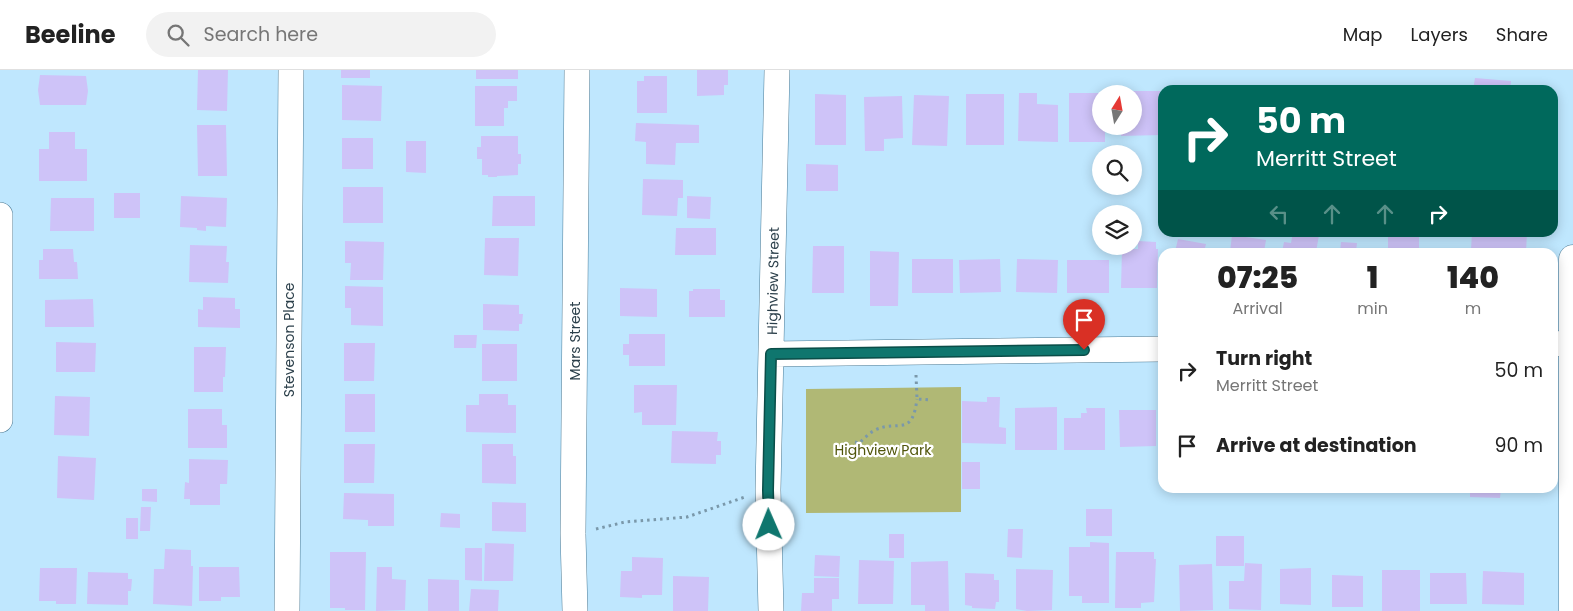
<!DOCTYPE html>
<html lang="en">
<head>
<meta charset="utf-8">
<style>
  body { margin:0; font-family:Poppins,sans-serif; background:#f2f2f2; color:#222; height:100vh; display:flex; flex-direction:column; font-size:19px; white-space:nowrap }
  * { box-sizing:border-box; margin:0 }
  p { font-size:16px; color:#767676 }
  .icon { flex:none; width:28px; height:28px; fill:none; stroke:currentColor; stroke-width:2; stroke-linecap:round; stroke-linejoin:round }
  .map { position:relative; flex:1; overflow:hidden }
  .panel { position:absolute; left:1158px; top:178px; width:400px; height:245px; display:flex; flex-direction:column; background:#fff; border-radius:15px; box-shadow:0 2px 12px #0003 }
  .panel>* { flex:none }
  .hud { position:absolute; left:1158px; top:15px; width:400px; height:152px; border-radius:15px; box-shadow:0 2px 12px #0003; background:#00695c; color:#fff; overflow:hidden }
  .needle { width:32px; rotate:11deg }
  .buttons { position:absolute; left:1092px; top:15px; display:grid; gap:10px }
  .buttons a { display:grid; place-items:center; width:50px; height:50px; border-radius:50%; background:#fff; box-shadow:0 2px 12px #0003; font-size:25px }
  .pin { position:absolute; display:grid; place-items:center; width:42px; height:42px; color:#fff; margin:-51px -21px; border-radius:50% 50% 50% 0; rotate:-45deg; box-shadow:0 0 5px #0007 }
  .pin .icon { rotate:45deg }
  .me { position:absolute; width:55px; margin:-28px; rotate:359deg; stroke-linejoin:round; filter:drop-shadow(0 0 4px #0008) }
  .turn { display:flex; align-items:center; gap:18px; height:105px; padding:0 15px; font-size:22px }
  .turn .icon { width:65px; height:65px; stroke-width:2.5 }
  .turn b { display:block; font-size:35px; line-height:42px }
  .lanes { display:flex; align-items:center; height:48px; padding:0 15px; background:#0003; justify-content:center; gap:25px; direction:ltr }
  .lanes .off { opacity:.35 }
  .eta { display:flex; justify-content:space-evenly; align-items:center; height:85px; text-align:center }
  .eta b { font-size:30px; font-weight:800; line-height:35px }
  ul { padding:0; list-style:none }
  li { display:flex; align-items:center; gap:15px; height:75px; padding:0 15px }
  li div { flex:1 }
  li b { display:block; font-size:19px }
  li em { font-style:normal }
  header { display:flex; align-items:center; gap:30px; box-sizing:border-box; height:70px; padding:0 25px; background:#fff; border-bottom:1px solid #e0e0e0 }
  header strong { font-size:24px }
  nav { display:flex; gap:28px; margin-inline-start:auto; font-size:18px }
  .search { width:350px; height:45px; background:#f2f2f2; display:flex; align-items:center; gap:12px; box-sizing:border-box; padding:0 18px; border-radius:28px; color:#767676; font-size:19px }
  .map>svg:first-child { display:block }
  .green { fill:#b0b875 }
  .building { fill:#cec3f8 }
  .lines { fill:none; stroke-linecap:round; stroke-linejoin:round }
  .street-casing { stroke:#4c7b95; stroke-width:26 }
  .secondary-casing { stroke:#4c7b95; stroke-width:29 }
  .path { stroke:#7a98aa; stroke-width:3; stroke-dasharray:2.5 4; stroke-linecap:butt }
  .street { stroke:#fff; stroke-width:25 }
  .secondary { stroke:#fff; stroke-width:28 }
  .route-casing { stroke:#0a4d48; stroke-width:12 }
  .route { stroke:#0f766e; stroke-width:9 }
  .labels { text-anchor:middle; stroke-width:4.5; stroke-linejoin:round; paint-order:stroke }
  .street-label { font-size:14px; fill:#2b3f4a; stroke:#fff }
  .park-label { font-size:14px; fill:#50550a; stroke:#fff }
</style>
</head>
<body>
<header>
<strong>Beeline</strong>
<div class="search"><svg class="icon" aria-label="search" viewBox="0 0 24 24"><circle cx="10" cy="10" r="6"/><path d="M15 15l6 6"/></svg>Search here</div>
<nav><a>Map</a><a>Layers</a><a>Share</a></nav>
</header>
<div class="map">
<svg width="1573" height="541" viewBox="0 0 1573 541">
  <rect width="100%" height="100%" fill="#bfe7fe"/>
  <path class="green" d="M961,317v125l-155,1v-124z"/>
  <path class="building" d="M198,0h30l-1,41 -30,-1z
    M341,0h29v8h-29z
    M476,0h42v9h-42z
    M697,0h31v15h-4v10l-27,1z
    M40,5l46,1 2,15 -2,14h-46l-2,-15z
    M644,6h23v37h-30v-32h7z
    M1475,8l36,3 -1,9h-37z
    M342,15l40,1 -1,35 -39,-1z
    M475,16h42v15h-9v7h-4v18h-29z
    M1121,21h39l1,44 -40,1v-10h13v-32h-13z
    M1019,23h18v11l21,1v37l-40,-1z
    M1069,23h32v33h4v16h-36z
    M815,24l31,1v50h-31z
    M966,24h38v51h-38z
    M914,25l35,1 -2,50 -35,-1z
    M902,26l1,42 -19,1v12h-19l-1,-54z
    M636,53l63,2v18h-23l-1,22 -29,-1v-22l-11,-1z
    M197,55h29l1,51h-29z
    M49,62h26v17h12v32h-48v-32h10z
    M481,66h37v18h3v10h-3v11l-21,1v1h-9v-2h-6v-16h-5v-12h4z
    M342,68h31v31h-31z
    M406,71h20v32l-20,-1z
    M806,94l32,1v26h-32z
    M643,109l40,1v18h-5l-1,18 -35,-1z
    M343,117h40v36h-40z
    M114,123h26v25h-26z
    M181,126l46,2 -1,29 -20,-1v5l-9,-1v-2l-17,-1z
    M493,126h42v30h-43z
    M687,126l24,1 -1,22 -23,-1z
    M51,128h43v33h-44z
    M676,158h40v27h-41z
    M1293,162l26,3 -3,17h-34l2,-10 7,1z
    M1472,162h55l-1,20 -55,-2z
    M1232,165l34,5 -2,12h-34z
    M1388,167h31v15h-31z
    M485,168h34l-1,38 -34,-1z
    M1178,169l28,5 -2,8h-29z
    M345,171l39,1 -1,38h-33l1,-17h-6z
    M1138,171l18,1v7h2l-1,39h-36l1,-39h16z
    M1341,172l16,1 -1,9h-16z
    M190,175l37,1 -1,16h3l-1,21 -39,-1z
    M813,176h31v47h-32z
    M43,179h30l1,13h3l1,17h-39v-19h4z
    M870,181l29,1 -1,54h-28z
    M912,189h41v34h-41z
    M1000,189l1,33 -41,1 -1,-33z
    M1017,189l41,1 -1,33 -41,-1z
    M1067,190h42v33h-42z
    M345,216l38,1v39l-32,-1v-17h-6z
    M620,218l37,1v28l-37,-1z
    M693,219h27v11h5v17h-36v-26h4z
    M203,227l32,1v11h5v19l-42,-1v-18l5,1z
    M93,229l1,28h-49v-27z
    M483,234l36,1v9h4l-1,10h-3v7l-36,-1z
    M629,264h36v32h-36v-11h-6v-11h6z
    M454,265h23l-1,13h-22z
    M56,272l40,1 -1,29h-39z
    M344,273h31l-1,38h-30z
    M482,274h35v37h-35z
    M194,277h32l-1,30h-2v15h-29z
    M634,315h43l-1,40h-34v-13l-8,1z
    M345,324h30v38h-30z
    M479,324h29v11h8v28l-50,-1v-27h13z
    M55,326l35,1 -1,39 -35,-1z
    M987,327h13l-1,30 7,1v16l-44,-1v-42l25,1z
    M1057,337v43h-42v-42z
    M1086,338h19v42h-41v-32h17v-5h6z
    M188,339h34v16h5v23h-39z
    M1119,340h37v36l-36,1z
    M672,361l46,1 -1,9h4v14h-5v9l-45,-1z
    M344,374h31l-1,39h-30z
    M482,374h31v12h3v28l-34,-1z
    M58,386l38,2 -2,42 -37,-2z
    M189,389l39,1 -1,24h-7v21h-30v-6h-6l1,-17 4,1z
    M962,392h18v27h-18z
    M1470,418h31l-1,10 -30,-1z
    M142,419h15v13l-15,-1z
    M344,423l50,1v32h-26v-6l-25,-1z
    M492,432l34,1v29l-34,-1z
    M141,437h10l-1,24h-10z
    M1086,439h26v27h-26z
    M441,443l19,1v14l-20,-1z
    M126,448h12v21h-12z
    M1008,459h15l-1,29 -15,-1z
    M889,464h15v24h-15z
    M1216,466h28v30h-28z
    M1090,472l19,1v60h-27v-7h-13v-49h21z
    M485,473l29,1 -1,37h-29z
    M465,478h17v33l-17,-1z
    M165,479l26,1v16h2l-1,40 -39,-2 1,-35h10z
    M330,482h36l-1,58h-20v-2h-15z
    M1116,482h38v7h2l-2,43 -13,1v5h-26z
    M815,485l25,1 -1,21 -25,-1z
    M632,487l31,1 -1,37h-20v3l-22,-1 1,-26h11z
    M859,490l35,1 -1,43h-35z
    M948,491l1,50h-24v-6h-14v-43z
    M1245,493l17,1 -1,46 -32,-1v-28h15z
    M1212,494l1,46 -33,1 -1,-46z
    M199,497h40l1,30h-19v4h-22z
    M377,497h15v12l14,1 -1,30 -29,1z
    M40,498h37l-1,36h-20v-3h-17z
    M1311,498v37l-31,-1v-35z
    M1016,499l37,1 -1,40 -25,1 -11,-2z
    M1382,500h38v41h-38z
    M1483,501l41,2v32l-42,-1z
    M88,502l40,1v6h4l-1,12h-3v14l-41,-1z
    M965,503l29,1v6h5v22h-3l-1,7 -23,-1v-2l-7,-1z
    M1430,503h36l1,31h-37z
    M1332,505l31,1v31h-31z
    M673,506l36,1 -1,34h-35z
    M814,508h25v21h-7v12h-31l1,-18h12z
    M428,509l31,1v31h-31z
    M471,519l28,1 -1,21h-29z"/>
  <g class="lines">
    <defs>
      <path id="street" d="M0,145v205
        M1552,274l21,-1
        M771,284l391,-5
        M287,541l4,-541
        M575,541l-2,-77 4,-464
        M771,541l-3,-121 9,-420"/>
      <path id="secondary" d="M1573,541v-352"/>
    </defs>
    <use href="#street" class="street-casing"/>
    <use href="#secondary" class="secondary-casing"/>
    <path class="path" d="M916,305l1,24 15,1
      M855,372l4,1c5,-4 10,-10 16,-13 24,-11 37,8 42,-31
      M596,459l29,-7 62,-5 58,-20"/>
    <use href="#street" class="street"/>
    <use href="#secondary" class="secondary"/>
  </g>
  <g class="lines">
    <defs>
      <path id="route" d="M769,455l-1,-35 3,-136 313,-4"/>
    </defs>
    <use href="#route" class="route-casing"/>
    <use href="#route" class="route"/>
  </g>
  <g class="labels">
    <g class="street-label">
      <text transform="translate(773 211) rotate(-89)" y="5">Highview Street</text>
      <text transform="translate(289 270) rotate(-90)" y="5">Stevenson Place</text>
      <text transform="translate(575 271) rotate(-90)" y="5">Mars Street</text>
    </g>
    <g class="park-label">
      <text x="883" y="385">Highview Park</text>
    </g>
  </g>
</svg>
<div class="buttons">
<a><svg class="needle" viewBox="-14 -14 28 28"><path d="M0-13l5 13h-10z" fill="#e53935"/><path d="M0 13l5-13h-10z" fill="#767676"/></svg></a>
<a><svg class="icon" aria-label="search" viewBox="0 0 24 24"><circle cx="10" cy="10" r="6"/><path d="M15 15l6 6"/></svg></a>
<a><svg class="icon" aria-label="layers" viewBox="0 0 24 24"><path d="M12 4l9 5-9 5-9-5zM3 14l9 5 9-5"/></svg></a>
</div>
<div class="pin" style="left:1084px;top:280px;background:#d93025"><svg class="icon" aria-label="arrive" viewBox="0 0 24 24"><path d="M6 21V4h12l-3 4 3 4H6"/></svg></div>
<svg class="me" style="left:769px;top:455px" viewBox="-20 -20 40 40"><circle r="19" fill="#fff"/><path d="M0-13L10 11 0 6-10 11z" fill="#0f766e"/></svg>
<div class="hud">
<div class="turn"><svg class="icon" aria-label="right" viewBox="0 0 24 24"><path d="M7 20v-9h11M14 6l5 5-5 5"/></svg><div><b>50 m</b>Merritt Street</div></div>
<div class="lanes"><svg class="icon off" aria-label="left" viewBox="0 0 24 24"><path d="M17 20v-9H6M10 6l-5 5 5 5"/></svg><svg class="icon off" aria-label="ahead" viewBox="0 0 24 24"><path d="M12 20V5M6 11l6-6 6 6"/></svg><svg class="icon off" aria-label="ahead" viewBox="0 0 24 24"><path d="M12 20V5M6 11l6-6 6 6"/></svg><svg class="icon" aria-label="right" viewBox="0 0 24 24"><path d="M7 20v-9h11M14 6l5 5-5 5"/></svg></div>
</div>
<section class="panel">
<div class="eta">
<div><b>07:25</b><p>Arrival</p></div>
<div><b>1</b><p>min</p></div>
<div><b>140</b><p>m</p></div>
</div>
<ul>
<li><svg class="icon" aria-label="right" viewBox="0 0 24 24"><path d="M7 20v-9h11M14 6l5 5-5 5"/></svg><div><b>Turn right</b><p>Merritt Street</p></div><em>50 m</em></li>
<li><svg class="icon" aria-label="arrive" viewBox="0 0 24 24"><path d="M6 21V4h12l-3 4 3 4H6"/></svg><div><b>Arrive at destination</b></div><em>90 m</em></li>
</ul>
</section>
</div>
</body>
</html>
